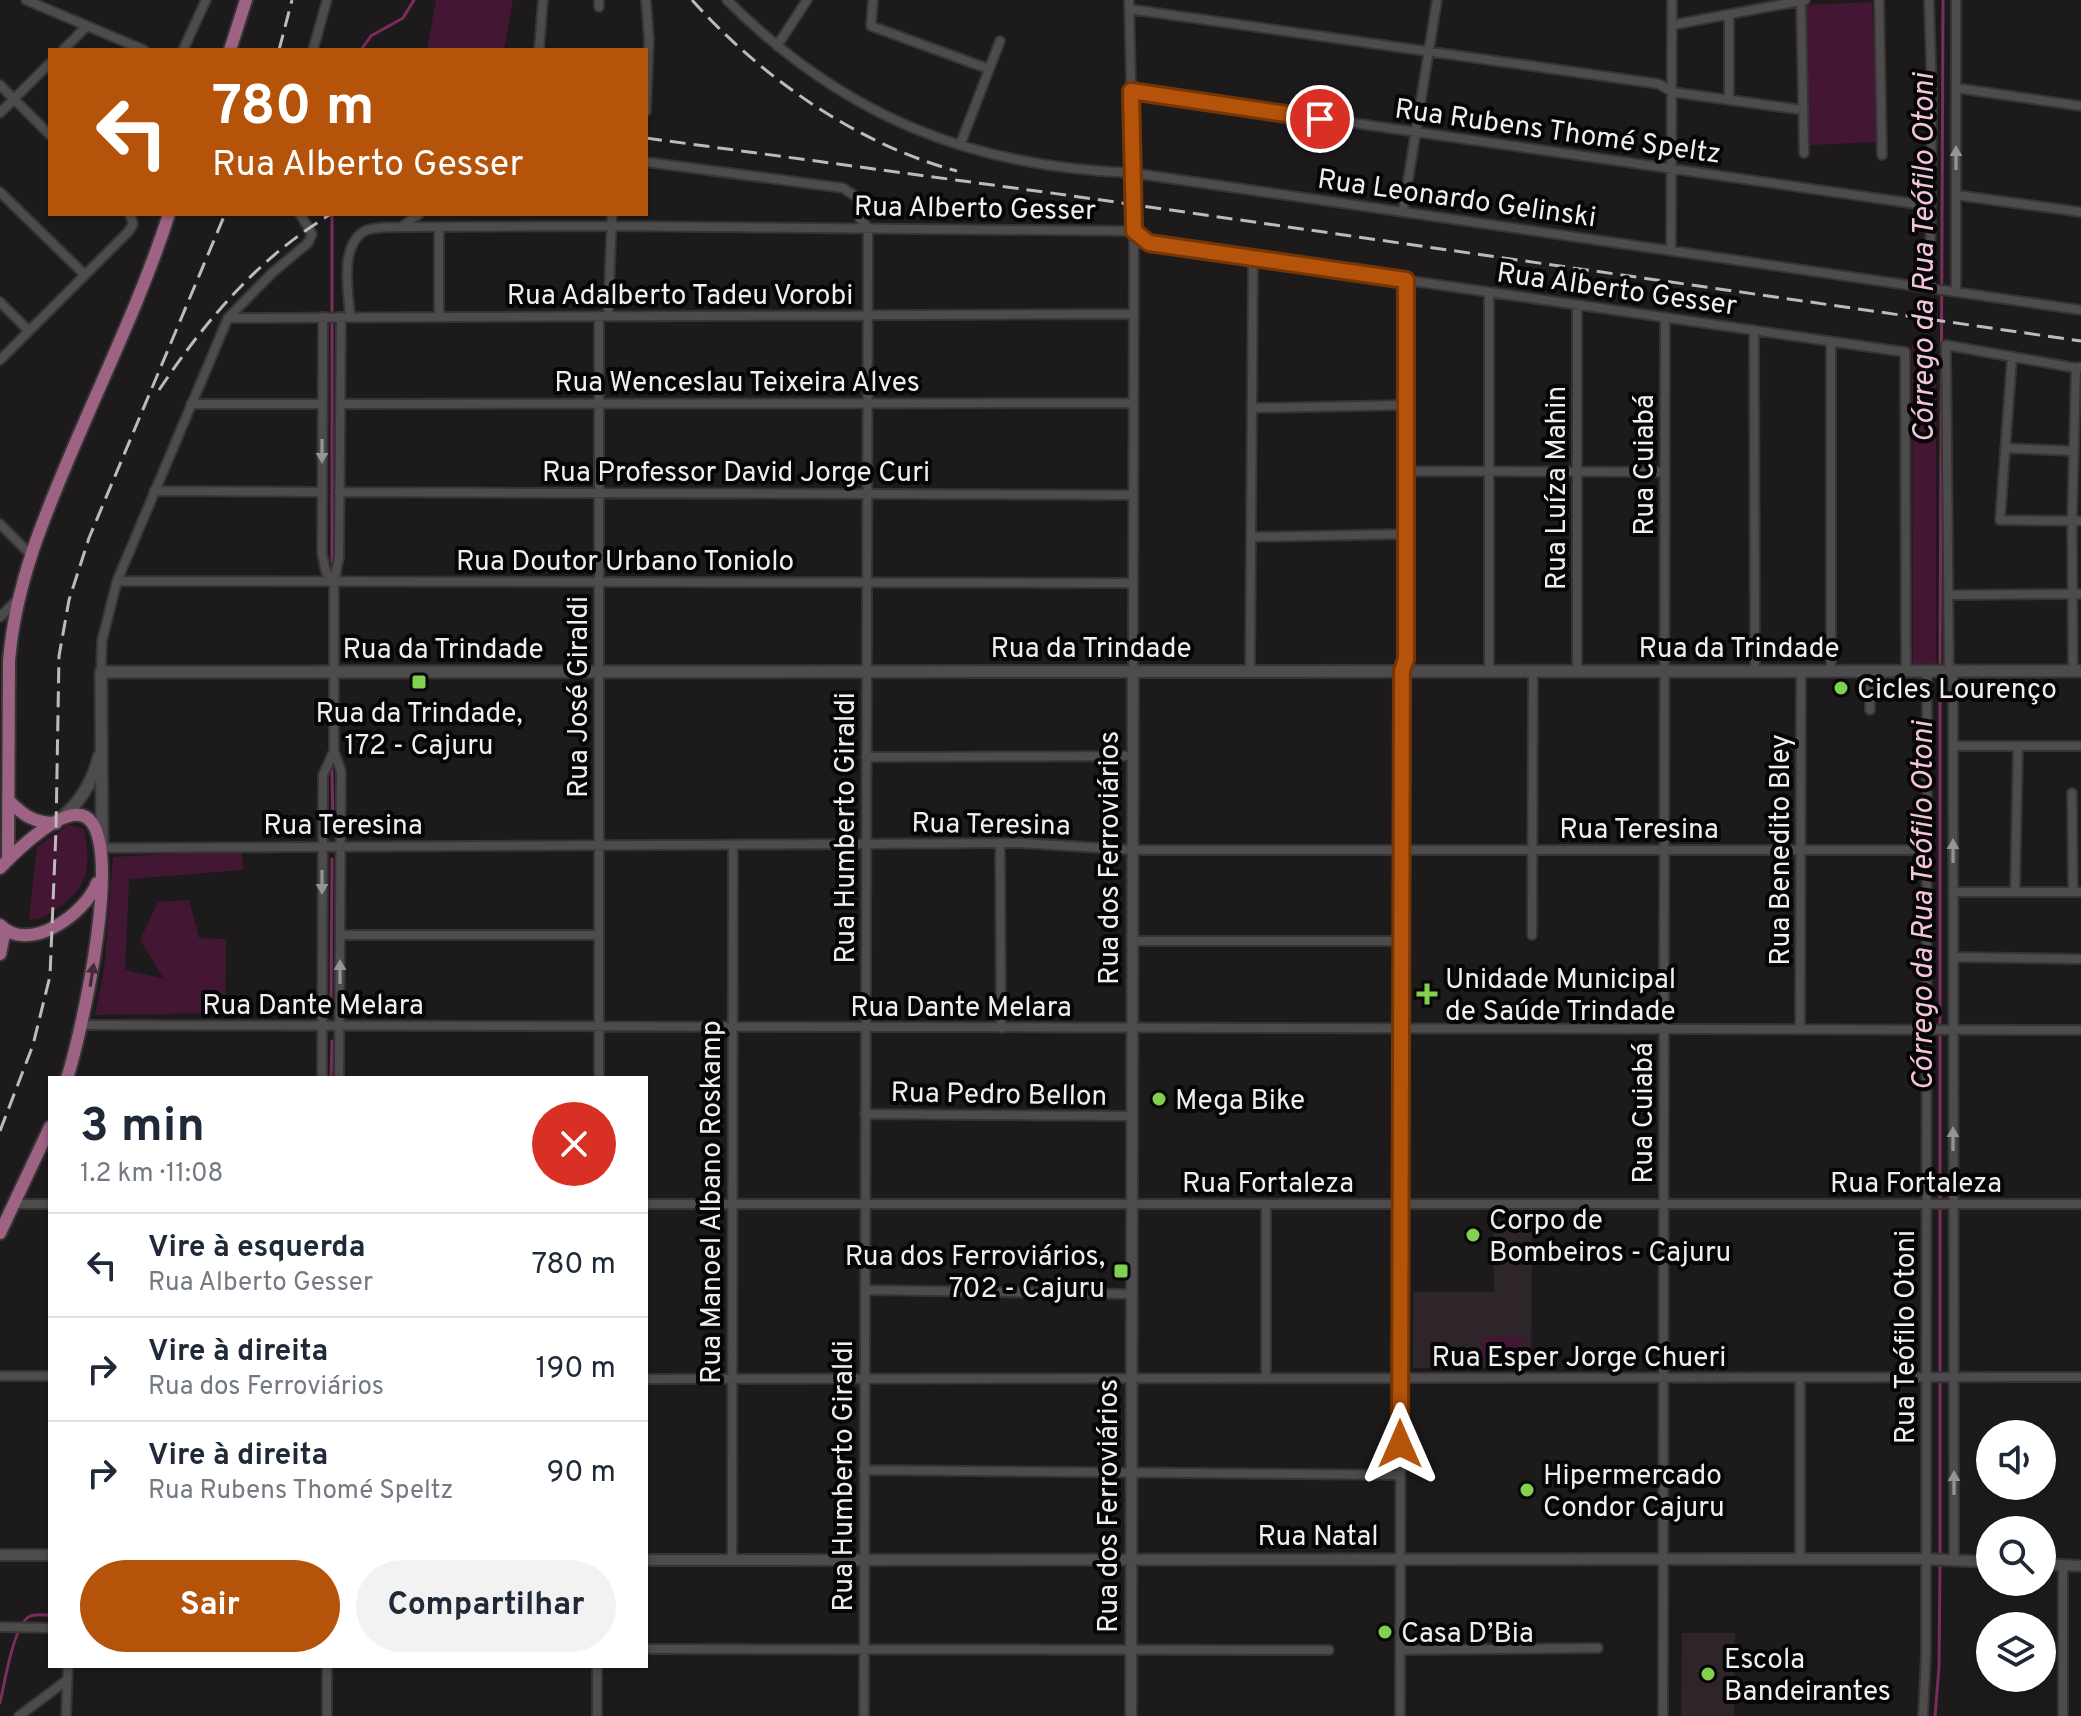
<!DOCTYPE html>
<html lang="pt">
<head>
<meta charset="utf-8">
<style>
  body { margin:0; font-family:Overpass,sans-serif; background:#f2f2f3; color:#1f2937; height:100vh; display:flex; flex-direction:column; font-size:30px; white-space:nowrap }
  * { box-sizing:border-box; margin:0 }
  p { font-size:26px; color:#747a83 }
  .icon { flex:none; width:44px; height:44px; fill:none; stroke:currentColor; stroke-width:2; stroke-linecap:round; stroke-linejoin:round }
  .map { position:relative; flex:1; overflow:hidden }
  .side { position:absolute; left:48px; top:1076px; width:600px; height:592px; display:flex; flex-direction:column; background:#fff; border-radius:0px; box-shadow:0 2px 6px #0004 }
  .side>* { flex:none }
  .banner { position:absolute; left:48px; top:48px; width:600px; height:168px; border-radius:0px; box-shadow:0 2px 6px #0004; background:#b45309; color:#fff; overflow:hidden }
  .fabs { position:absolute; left:1976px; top:1420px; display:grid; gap:16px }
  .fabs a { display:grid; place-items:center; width:80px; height:80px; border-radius:50%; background:#fff; box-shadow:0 2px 6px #0004; font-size:40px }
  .pin { position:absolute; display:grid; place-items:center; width:68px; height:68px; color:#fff; margin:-34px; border:4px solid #fff; border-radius:50%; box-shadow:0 2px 8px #0007 }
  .me { position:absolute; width:88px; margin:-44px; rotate:0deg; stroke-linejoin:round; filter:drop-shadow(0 0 6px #0008) }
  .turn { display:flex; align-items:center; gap:28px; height:168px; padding:0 32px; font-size:36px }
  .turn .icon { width:104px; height:104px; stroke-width:2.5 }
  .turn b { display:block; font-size:56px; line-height:68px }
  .round { display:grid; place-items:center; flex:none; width:84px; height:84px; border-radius:42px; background:#f2f2f3 }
  .overview { display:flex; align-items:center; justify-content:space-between; height:136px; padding:0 32px }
  h1 { font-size:48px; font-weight:700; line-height:60px }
  .cta { display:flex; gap:16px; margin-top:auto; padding:16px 32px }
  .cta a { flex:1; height:92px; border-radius:48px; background:#b45309; color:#fff; font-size:32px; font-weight:700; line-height:92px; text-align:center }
  .cta a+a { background:#f2f2f3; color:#1f2937 }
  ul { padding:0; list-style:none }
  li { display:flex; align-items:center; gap:24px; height:104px; padding:0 32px; border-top:2px solid #e0e1e3 }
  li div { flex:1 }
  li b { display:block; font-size:30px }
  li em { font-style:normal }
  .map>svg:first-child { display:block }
  .built { fill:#2d2529 }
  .green { fill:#431733 }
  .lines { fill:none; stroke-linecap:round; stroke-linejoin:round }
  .stream { stroke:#7a2c5d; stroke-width:3 }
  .minor-casing { stroke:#363435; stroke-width:12 }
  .tertiary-casing { stroke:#363435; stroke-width:14 }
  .secondary-casing { stroke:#363435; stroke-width:15 }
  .primary-casing { stroke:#363435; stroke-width:16 }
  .minor { stroke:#4e4b4c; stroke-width:8 }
  .tertiary { stroke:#4e4b4c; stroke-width:10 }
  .secondary { stroke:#4e4b4c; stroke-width:11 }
  .primary { stroke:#9e6285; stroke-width:12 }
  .rail { stroke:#bdbabc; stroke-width:3; stroke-dasharray:16 8; stroke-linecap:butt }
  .oneway { fill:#979495 }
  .oneway2 { fill:#432b39 }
  .route-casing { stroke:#753606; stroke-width:20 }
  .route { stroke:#b45309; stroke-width:14 }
  .poi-dot { fill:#82d04f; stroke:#070606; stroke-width:3 }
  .labels { text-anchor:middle; stroke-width:8; stroke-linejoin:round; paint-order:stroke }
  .street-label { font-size:28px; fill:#f0eeef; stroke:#070606 }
  .poi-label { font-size:28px; fill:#f0eeef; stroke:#070606; text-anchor:start }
  .water-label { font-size:30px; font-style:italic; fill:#f3c5dd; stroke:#070606 }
</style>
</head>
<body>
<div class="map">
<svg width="2081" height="1716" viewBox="0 0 2081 1716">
  <rect width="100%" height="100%" fill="#1d1a1c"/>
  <path class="built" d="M1532,1218l-1,150h-118v-76h81v-73z
    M1682,1633h53l-1,83h-53z"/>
  <path class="green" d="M436,0h77l-9,50h-77z
    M1872,2l6,140 -68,3 -5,-140z
    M1912,345h24v319h-23z
    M68,825l16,4c7,35 5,58 -26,79 -10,6 -17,13 -29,11l8,-72z
    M242,850l1,20 -114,9 -4,91 39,9 -24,-39 18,-38 31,-2 10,38 27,1 -1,74 -130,2 9,-45 9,-113z
    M1482,1337h41v20h-41z"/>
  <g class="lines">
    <path class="stream" d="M361,50l10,-14 32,-18 11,-18
      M332,562v-348
      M1940,668l3,-668
      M1940,676v880
      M332,770l1,58
      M331,1009l1,-150
      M331,1078l1,-37
      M0,1703c4,-18 14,-80 30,-87 6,-2 14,-1 20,-1
      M1935,1716l4,-49 1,-103"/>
    <defs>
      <path id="minor" d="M26,0l118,50
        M599,0v7
        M646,0l3,39 -3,72
        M727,0c116,116 243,167 406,173l948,137
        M873,0l-2,26 118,43
        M1129,0l5,206 -1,465
        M1879,0l3,155
        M1929,0l3,97 -2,191
        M1801,1l3,152
        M1129,9l530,75 13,8 131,18
        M1729,14v86
        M1672,25l133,-25
        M777,46l30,-46
        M63,50l24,-24
        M183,50l23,-50
        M313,50l14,-50
        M539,50l4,-50
        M0,85l50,50
        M1956,88l125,18
        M1131,91l800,115
        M0,113l50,-50
        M960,145l40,-104
        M646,162l197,26 15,10 2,21 8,9 -4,1488
        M0,192l85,83
        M1956,195l125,17
        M1403,211l34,-211
        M401,227l18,-13
        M439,227v90
        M1671,249l1,-249
        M1489,292v379
        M1956,292v-292
        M0,302l29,29
        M608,316l4,-102
        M323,317l-1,237 4,18 8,10
        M350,317c-1,-23 -11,-69 13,-85 9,-6 27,-4 38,-5l211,-1 522,5 15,12 756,109 1,319
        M228,318l905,-4
        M1754,330l1,341
        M1831,341v330
        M2012,357l-12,163 81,1
        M0,360l129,-129 4,-7 -3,-10
        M191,404h131
        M340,404l793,-1
        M1252,408l155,-3
        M2005,448l69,3
        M1406,471l259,1
        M154,491l168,1
        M339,492l794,3
        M0,524l30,30
        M1251,537l155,-3
        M117,581l1016,2
        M1949,595l132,-1
        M0,617l16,-16
        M1250,671l3,-413
        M1577,671v-366
        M1949,671l-3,-326 130,23 5,-1
        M1953,671l1,890
        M2073,671l-1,-150 4,-153
        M101,672l1,-31 15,-60 111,-263 44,-45 36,-30 4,-9 -12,-20
        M1870,710v-39
        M1953,746h128
        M866,757l267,-1
        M2072,793l1,99
        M1000,843l1,185
        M102,848l919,-5 112,7h794
        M1953,892h128
        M2015,892l3,-146
        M340,935h259
        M1532,935l1,-264
        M1132,941h269
        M1953,957l128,2
        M82,1025l1999,5
        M1800,1030l1,-359
        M322,1078l1,-303 11,-24
        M339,1078l2,-307 -7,-20v-169l5,-25 2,-240
        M599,1078v-762
        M865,1114l267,2
        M16,1204h34
        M646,1204h1435
        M865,1290l267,4
        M0,1376h50
        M1800,1377v182
        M1266,1378v-174
        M646,1379l1435,-2
        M864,1470l536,5
        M732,1560l1,-715
        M2063,1565v151
        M0,1627l50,1
        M646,1649l683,1
        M1400,1650l198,-2
        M19,1716l48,-36
        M66,1716l2,-50
        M327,1716v-50
        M597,1716v-50
        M1400,1716l2,-1045 4,-12v-379
        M1663,1716l2,-1399
        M1923,1716l3,-61 1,-984"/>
      <path id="tertiary" d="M0,1555h50
        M646,1560l1280,-1 64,3
        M2042,1564l39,2
        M1131,1716l2,-1045"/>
      <path id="secondary" d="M61,818c20,-16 32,-38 38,-62
        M102,847l-1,-175 1980,-1"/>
      <path id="primary" d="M230,50l16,-50
        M8,800c16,16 26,23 48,23
        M8,860l1,-199c6,-75 34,-142 63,-210 33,-78 71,-156 97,-237
        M0,868c15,-16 56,-56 80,-53 51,8 -1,228 -13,263
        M0,925c29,30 86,-12 97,-42
        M0,954l5,-24
        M0,1233l50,-106"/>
    </defs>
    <use href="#minor" class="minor-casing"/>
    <use href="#tertiary" class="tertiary-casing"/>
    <use href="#secondary" class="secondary-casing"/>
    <use href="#primary" class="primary-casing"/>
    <use href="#minor" class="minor"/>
    <use href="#tertiary" class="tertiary"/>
    <use href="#secondary" class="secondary"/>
    <use href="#primary" class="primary"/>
    <path class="rail" d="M692,0c69,77 164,144 265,171
      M279,50l13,-50
      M646,138l420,57 1015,146
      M159,390c47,-70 99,-132 172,-176
      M0,1131l33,-86 17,-69 6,-146 3,-174 10,-56 20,-62 136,-324"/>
  </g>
  <defs><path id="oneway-solid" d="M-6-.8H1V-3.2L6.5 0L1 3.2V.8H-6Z" transform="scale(2)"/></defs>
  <g class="oneway">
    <use href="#oneway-solid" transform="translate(1956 158) rotate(-90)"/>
    <use href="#oneway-solid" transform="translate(322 451) rotate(90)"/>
    <use href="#oneway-solid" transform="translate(1953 851) rotate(-90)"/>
    <use href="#oneway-solid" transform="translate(322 882) rotate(90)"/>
    <use href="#oneway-solid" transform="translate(340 972) rotate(-90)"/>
    <use href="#oneway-solid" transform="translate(1953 1139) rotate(-90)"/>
    <use href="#oneway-solid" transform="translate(1954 1483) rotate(-90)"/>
  </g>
  <use class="oneway2" href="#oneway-solid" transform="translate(92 975) rotate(-81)"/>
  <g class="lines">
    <defs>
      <path id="route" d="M1320,119l-189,-28 3,140 15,12 257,37v379l-4,12 -2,773"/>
    </defs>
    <use href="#route" class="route-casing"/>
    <use href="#route" class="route"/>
  </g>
  <g class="poi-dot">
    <rect x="411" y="674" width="16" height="16" rx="4"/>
    <circle cx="1841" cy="688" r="8"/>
    <path d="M1423 982h8v8h8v8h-8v8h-8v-8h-8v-8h8z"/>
    <circle cx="1159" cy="1099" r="8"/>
    <circle cx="1473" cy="1235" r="8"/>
    <rect x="1113" y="1263" width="16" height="16" rx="4"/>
    <circle cx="1527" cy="1490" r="8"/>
    <circle cx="1385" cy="1632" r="8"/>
    <circle cx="1708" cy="1674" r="8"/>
  </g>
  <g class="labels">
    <g class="street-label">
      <text transform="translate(1558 130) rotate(8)" y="10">Rua Rubens Thomé Speltz</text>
      <text transform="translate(1457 197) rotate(8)" y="10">Rua Leonardo Gelinski</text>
      <text transform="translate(975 207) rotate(1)" y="10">Rua Alberto Gesser</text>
      <text transform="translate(1617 288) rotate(8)" y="10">Rua Alberto Gesser</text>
      <text x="680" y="304">Rua Adalberto Tadeu Vorobi</text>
      <text x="737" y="391">Rua Wenceslau Teixeira Alves</text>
      <text transform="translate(1643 465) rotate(-90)" y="10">Rua Cuiabá</text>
      <text x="736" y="481">Rua Professor David Jorge Curi</text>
      <text transform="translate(1555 488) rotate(-90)" y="10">Rua Luíza Mahin</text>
      <text x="625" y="570">Rua Doutor Urbano Toniolo</text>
      <text x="1091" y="657">Rua da Trindade</text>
      <text x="1739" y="657">Rua da Trindade</text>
      <text x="443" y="658">Rua da Trindade</text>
      <text transform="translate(577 697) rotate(-90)" y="10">Rua José Giraldi</text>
      <text transform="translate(991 823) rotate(1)" y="10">Rua Teresina</text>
      <text x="343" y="834">Rua Teresina</text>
      <text transform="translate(844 828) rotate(-90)" y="10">Rua Humberto Giraldi</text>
      <text x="1639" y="838">Rua Teresina</text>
      <text transform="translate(1779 850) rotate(-90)" y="10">Rua Benedito Bley</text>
      <text transform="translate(1108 858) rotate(-90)" y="10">Rua dos Ferroviários</text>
      <text x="313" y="1014">Rua Dante Melara</text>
      <text x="961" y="1016">Rua Dante Melara</text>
      <text transform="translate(999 1093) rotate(1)" y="10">Rua Pedro Bellon</text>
      <text transform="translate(1642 1113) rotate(-90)" y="10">Rua Cuiabá</text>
      <text x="1268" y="1192">Rua Fortaleza</text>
      <text x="1916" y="1192">Rua Fortaleza</text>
      <text transform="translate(710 1202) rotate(-90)" y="10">Rua Manoel Albano Roskamp</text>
      <text transform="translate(1904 1337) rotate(-90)" y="10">Rua Teófilo Otoni</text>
      <text x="1579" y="1366">Rua Esper Jorge Chueri</text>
      <text transform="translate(842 1476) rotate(-90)" y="10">Rua Humberto Giraldi</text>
      <text transform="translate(1107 1506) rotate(-90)" y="10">Rua dos Ferroviários</text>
      <text x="1318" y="1545">Rua Natal</text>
    </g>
    <g class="poi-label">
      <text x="1857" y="698">Cicles Lourenço</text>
      <text x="419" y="722" text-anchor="middle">Rua da Trindade,<tspan x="419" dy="32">172 - Cajuru</tspan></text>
      <text x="1445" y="988">Unidade Municipal<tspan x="1445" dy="32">de Saúde Trindade</tspan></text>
      <text x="1175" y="1109">Mega Bike</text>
      <text x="1489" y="1229">Corpo de<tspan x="1489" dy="32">Bombeiros - Cajuru</tspan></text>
      <text x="1105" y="1265" text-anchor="end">Rua dos Ferroviários,<tspan x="1105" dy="32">702 - Cajuru</tspan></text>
      <text x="1543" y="1484">Hipermercado<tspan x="1543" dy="32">Condor Cajuru</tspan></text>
      <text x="1401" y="1642">Casa D’Bia</text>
      <text x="1724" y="1668">Escola<tspan x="1724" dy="32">Bandeirantes</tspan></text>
    </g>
    <g class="water-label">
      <text transform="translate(1923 258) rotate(-90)" y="10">Córrego da Rua Teófilo Otoni</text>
      <text transform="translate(1922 906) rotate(-90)" y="10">Córrego da Rua Teófilo Otoni</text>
    </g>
  </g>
</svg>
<div class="fabs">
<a><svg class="icon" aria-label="sound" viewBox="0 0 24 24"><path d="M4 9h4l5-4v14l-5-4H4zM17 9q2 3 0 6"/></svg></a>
<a><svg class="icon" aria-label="search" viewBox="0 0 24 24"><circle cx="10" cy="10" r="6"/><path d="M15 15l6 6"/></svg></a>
<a><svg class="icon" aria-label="layers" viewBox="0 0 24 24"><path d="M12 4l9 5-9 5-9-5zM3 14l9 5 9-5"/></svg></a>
</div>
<div class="pin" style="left:1320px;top:119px;background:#d93025"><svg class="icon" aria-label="arrive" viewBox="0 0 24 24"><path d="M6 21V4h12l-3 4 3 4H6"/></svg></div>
<svg class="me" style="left:1400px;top:1444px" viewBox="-20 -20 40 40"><path d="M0-17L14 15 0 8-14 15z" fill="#b45309" stroke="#fff" stroke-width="4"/></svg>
<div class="banner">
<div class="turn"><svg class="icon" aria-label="left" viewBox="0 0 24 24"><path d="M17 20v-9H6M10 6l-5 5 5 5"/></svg><div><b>780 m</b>Rua Alberto Gesser</div></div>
</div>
<section class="side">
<div class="overview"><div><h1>3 min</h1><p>1.2 km · 11:08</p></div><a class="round" style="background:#d93025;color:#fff"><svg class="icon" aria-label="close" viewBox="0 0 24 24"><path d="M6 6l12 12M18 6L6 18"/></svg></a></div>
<ul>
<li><svg class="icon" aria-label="left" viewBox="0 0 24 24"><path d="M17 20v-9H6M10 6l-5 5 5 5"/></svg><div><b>Vire à esquerda</b><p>Rua Alberto Gesser</p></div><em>780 m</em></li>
<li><svg class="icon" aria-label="right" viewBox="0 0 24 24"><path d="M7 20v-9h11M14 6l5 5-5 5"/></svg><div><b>Vire à direita</b><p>Rua dos Ferroviários</p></div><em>190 m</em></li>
<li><svg class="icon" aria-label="right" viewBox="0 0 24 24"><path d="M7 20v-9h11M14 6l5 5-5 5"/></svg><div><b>Vire à direita</b><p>Rua Rubens Thomé Speltz</p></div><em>90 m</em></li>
</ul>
<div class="cta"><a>Sair</a><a>Compartilhar</a></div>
</section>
</div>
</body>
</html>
